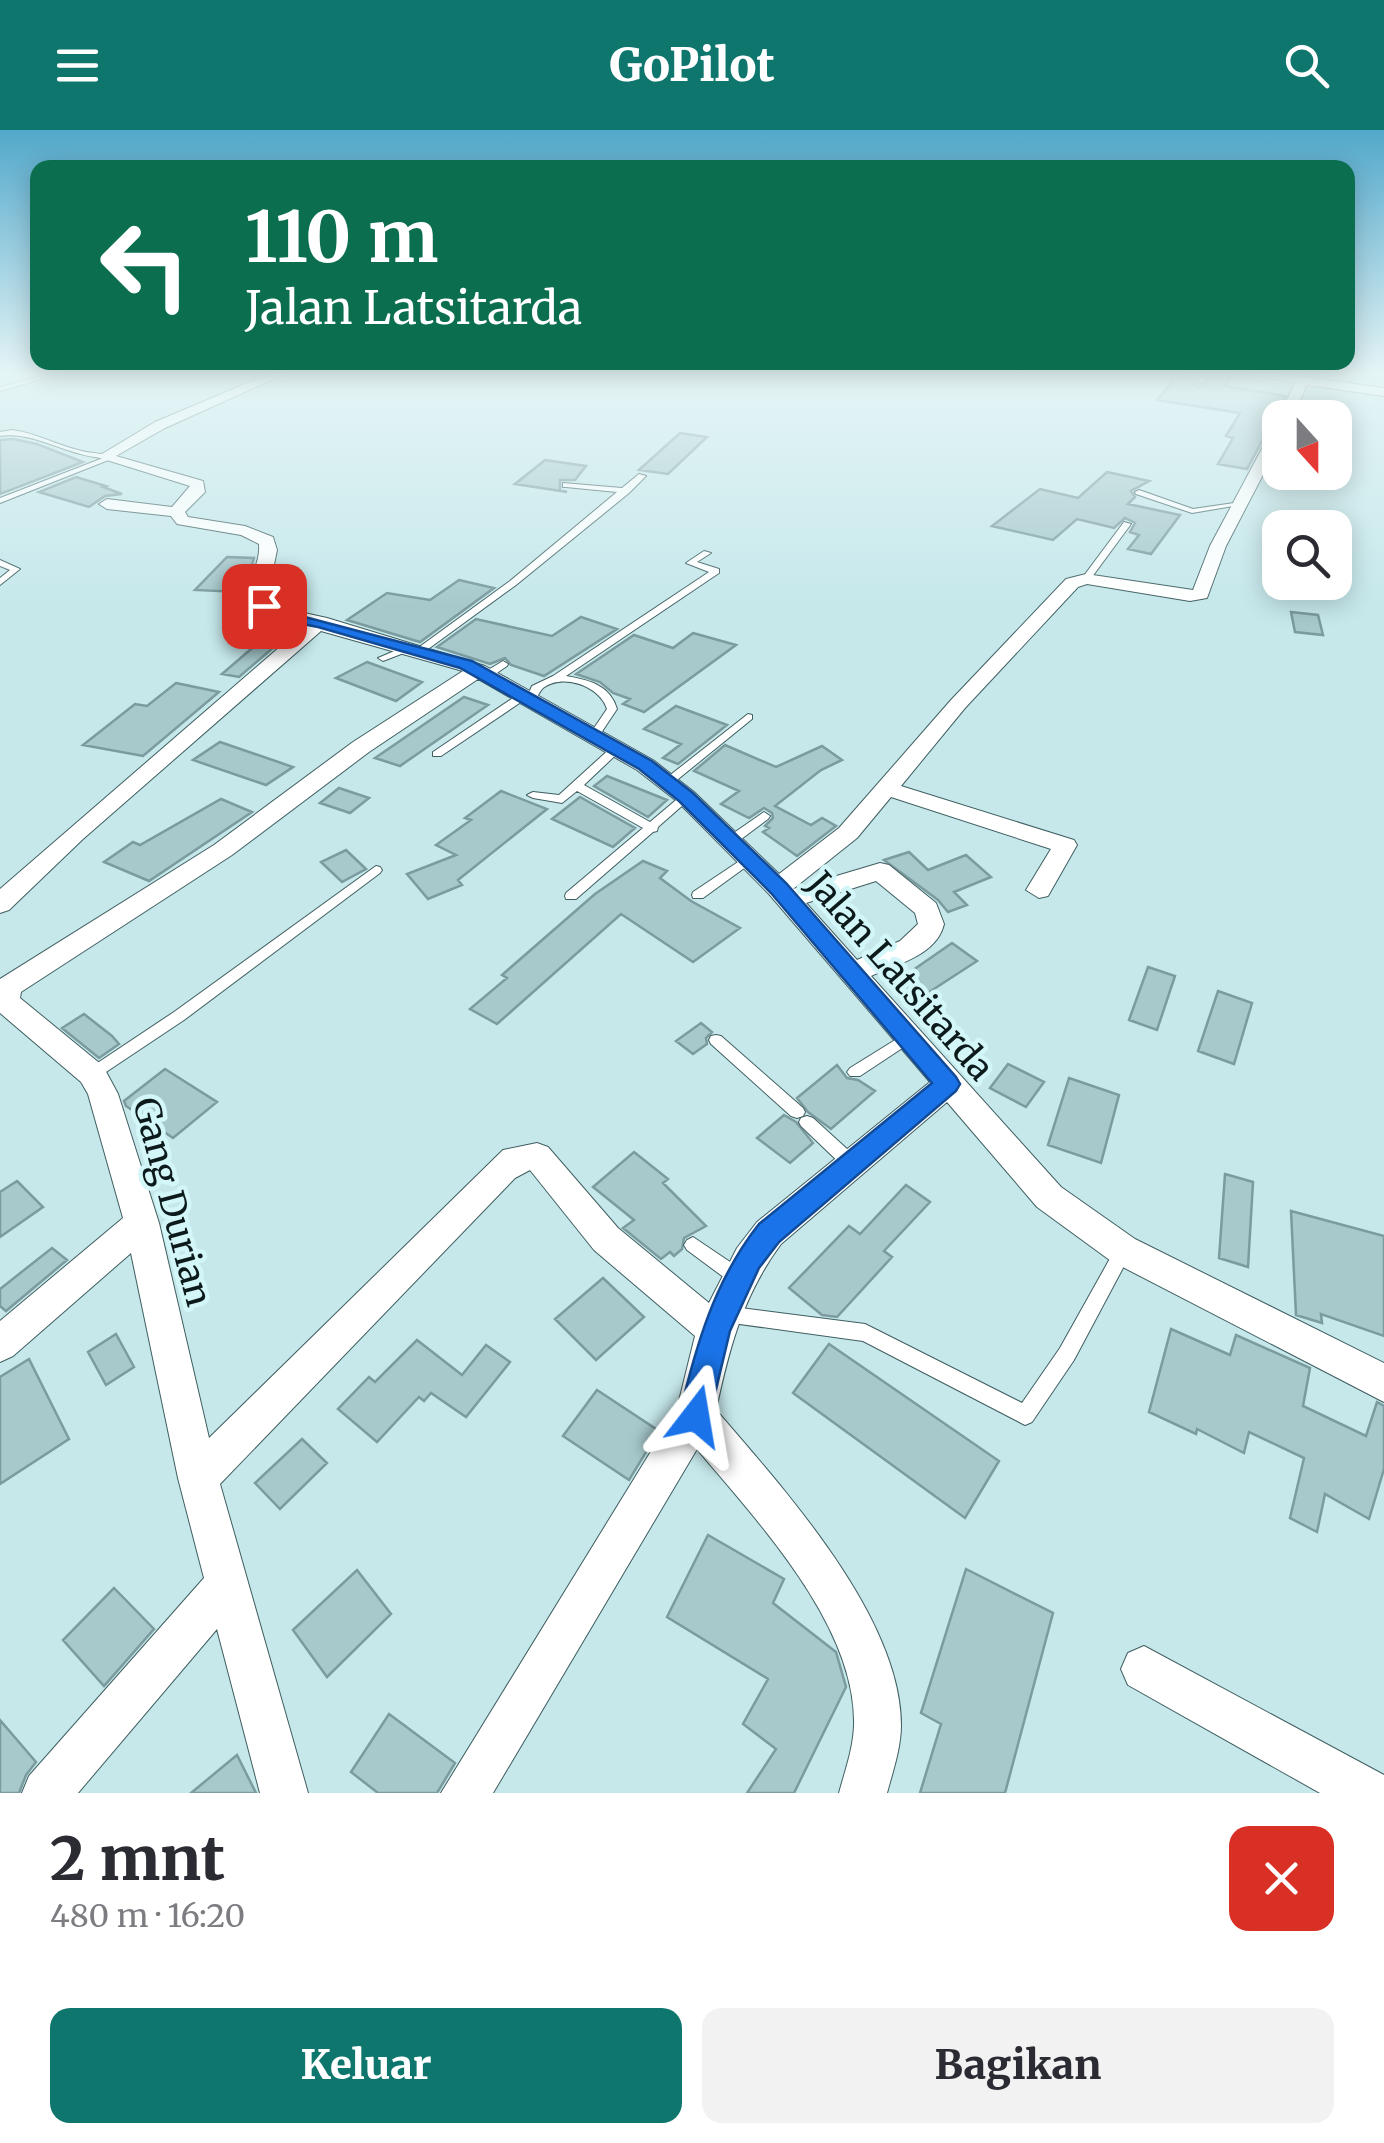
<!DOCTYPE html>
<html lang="id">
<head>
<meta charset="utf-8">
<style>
  body { margin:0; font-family:Merriweather,serif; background:#f2f2f3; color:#2b2b33; height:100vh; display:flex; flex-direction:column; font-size:38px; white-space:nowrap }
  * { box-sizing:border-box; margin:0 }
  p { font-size:32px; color:#7c7c81 }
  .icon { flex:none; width:55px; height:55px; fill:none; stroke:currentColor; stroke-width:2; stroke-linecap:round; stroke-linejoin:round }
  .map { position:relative; height:1663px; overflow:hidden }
  .drawer { display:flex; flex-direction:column; background:#fff; flex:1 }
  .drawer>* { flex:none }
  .guide { position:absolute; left:30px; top:30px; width:1325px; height:210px; border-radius:20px; box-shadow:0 5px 25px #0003; background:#0b6e4f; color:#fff; overflow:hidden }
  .needle { width:65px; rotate:159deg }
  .tools { position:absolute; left:1262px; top:270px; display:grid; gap:20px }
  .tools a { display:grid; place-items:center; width:90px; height:90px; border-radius:20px; background:#fff; box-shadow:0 5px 25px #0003; font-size:50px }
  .pin { position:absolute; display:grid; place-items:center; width:85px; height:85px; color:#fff; margin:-42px; border-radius:20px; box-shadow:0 5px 15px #0006 }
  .me { position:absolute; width:110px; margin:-55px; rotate:14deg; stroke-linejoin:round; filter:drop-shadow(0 0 8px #0008) }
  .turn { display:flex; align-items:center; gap:35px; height:210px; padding:0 50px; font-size:45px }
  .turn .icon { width:130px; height:130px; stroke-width:2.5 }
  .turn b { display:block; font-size:70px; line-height:85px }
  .round { display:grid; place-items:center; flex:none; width:105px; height:105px; border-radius:20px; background:#f2f2f3 }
  .head { display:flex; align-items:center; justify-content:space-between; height:170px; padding:0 50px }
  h1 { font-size:60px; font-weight:800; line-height:75px }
  .button { display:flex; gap:20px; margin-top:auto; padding:20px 50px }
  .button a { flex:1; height:115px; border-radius:20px; background:#0f766e; color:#fff; font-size:40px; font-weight:800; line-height:115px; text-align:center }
  .button a+a { background:#f2f2f3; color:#2b2b33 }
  header { display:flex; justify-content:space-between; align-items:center; height:130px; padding:0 50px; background:#0f766e; color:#fff; font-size:45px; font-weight:800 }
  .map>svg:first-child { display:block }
  .building { fill:#a7c9cc; stroke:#7b9b9e; stroke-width:2.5 }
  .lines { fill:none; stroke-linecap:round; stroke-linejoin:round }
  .service-casing { stroke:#3f5e60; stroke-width:2 }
  .minor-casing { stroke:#3f5e60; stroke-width:2 }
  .service { fill:#fff; fill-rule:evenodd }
  .minor { fill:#fff; fill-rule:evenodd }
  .route { fill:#1a73e8; stroke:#114b97; stroke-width:2.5 }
  .labels { text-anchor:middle; stroke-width:9; stroke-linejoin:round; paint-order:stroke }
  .street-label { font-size:35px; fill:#0d1a1b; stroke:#d3f6f8 }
</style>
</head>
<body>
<header><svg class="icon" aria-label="menu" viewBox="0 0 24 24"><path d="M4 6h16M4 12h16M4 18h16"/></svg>GoPilot<svg class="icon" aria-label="search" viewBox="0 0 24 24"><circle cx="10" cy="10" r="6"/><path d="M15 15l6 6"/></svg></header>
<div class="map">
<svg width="1384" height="1663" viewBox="0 0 1384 1663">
  <rect width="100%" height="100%" fill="#c6e8eb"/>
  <path class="building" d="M1179,243h21l-6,11 4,3 7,-2 9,-12h19l-8,13 60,10 -9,26 -6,4 -23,43 -29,-5 15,-26 -7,-2 14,-23 -83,-13z
    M680,303l27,4 -39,37 -29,-4z
    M13,309l24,5 46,18 -83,32v-54z
    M545,330l41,6 -11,14h-15v10l7,2 -52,-8z
    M1107,342l42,9 -18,10 4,6 -7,7 52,11 -29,39 -23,-5 11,-14 -9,-3 5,-9 -10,-5 -11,10 -37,-9 -24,21 -61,-14 48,-37 38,9z
    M76,347l30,9 -3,1 19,7 -17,2 -16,11 -50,-15z
    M227,427l27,1 -7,23 -8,11 -44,-2z
    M459,450l35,8 -74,54 -73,-22 40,-27 43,7z
    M1291,482l27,3 5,20 -28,-3z
    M581,487l36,12 -73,47 -33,-11 -6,-7 -15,6 -53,-17 39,-28 76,17z
    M279,495l9,10 -49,42 -17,-3z
    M693,503l43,12 -92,67 -21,-8 7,-5 -17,-6 -13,-11 -24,-8 58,-39 39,13z
    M367,532l55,20 -26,19 -60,-23z
    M176,553l43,9 -76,64 -60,-11 52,-41 12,2z
    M464,567l24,8 -88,61 -25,-8z
    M676,576l51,19 -49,39 -15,-6 18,-14 -37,-15z
    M220,612l73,25 -27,18 -73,-25z
    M725,615l51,22 46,-21 20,14 -21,10 -46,36 36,19 11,-7 14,8 -39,30 -34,-24 6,-4 -4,-2 8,-8 -1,-5 -8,-5 -15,10 -28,-14 18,-13 -45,-20z
    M607,646l60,24 -19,17 -54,-31z
    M339,658l30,10 -19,15 -30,-10z
    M501,661l46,18 -89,71 4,5 -34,14 -21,-25 49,-19 -20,-10 35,-25 -6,-2z
    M580,667l55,31 -22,19 -61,-28z
    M221,669l31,13 -103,69 -45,-19 29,-20 7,3z
    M346,720l20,19 -24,13 -21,-20z
    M909,722l19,18 38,-15 25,22 -37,15 13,13 -19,7 -10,-12 -54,-40z
    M643,731l24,10 -7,7 31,23 49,27 -47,34 -72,-48 -124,110 -27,-15 37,-31 -5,-3 93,-81z
    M952,813l25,18 -60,39 -24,-16z
    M1148,837l27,9 -18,54 -28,-10z
    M1218,861l34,12 -18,61 -36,-13z
    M84,884l28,22 7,8 -20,14 -37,-30z
    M701,893l11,9 -6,6 1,6 -14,10 -17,-13z
    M1008,934l36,18 -18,25 -36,-19z
    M837,935l10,13 11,2 17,11 -44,38 -23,-17 -11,-14z
    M165,939l52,33 -44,36 -47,-32 -2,-5z
    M1069,948l50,17 -18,68 -53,-18z
    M784,985l12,7 17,21 -23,20 -33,-25z
    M634,1022l34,27 -5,4 43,43 -22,12 -2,11 -8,7 -4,-4 -9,7 -38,-31 11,-8 -41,-33z
    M1225,1044l28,8 -5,85 -29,-9z
    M17,1051l26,26 -43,30v-45z
    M906,1055l24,17 -46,49 8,6 -55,60 -15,-2 -33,-27 60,-62 11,8z
    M1291,1081l93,25v100l-63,-22 1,9 -26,-8z
    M52,1118l15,12 -61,51 -6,-5v-17z
    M603,1148l41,39 -48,43 -41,-41z
    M1171,1199l59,26 6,-20 74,33 -7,38 63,30 11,-34 7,4v63l-15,50 -44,-25 -8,38 -27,-14 14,-60 -55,-26 -5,21 -47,-24 -1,5 -47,-22z
    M116,1204l18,33 -28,18 -18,-33z
    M417,1210l45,35 24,-30 24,17 -44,55 -35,-24 -7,8 -5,-4 -42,45 -39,-33 31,-32 6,5z
    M829,1214l170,117 -34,57 -172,-125z
    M29,1229l40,80 -69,45v-107z
    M597,1260l62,41 -30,49 -66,-44z
    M302,1309l25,24 -47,46 -25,-26z
    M708,1405l76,44 -11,24 63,49 10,35 -52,106h-47l29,-44 -33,-25 25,-45 -101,-62z
    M966,1439l87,44 -48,180h-85l21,-69 -20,-11z
    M357,1440l34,44 -64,63 -34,-47z
    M114,1458l40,41 -50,57 -41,-46z
    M389,1584l66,49 -18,30h-59l-27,-21z
    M0,1590l36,42 -10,13 -7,18h-19z
    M237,1625l19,38h-65z"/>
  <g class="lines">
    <defs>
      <path id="service" d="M54,243h9l-63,18v-4z
        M1204,243h6l-8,10h-4z
        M12,300c25,3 46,16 70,21 11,3 22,1 29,8l-111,44v-5l103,-40c-36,-2 -68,-27 -103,-22v-4z
        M639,344l7,2 -17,17 -113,92 -92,67h-6v-4l92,-67 107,-89 -51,-5h-3v-4l59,5z
        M1139,360l54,19 48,-7 4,2 -53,9 -56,-19 -1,-2z
        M1124,392l7,2 -42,57h-6v-4z
        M704,421l7,2 -14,9 22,7v4l-153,103c23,4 44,9 51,33l-18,27 -4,1 -5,-3 17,-25c-7,-23 -44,-36 -64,-21 -4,4 -6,9 -8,14h-8v-4l-86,58h-8v-4l86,-58 9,1 4,-9 21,-10 156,-104 -23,-9z
        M0,430l20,9 -20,16v-7l10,-8 -10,-4z
        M411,514l5,3 -2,2 -31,12 -5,-3z
        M503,531l5,3 -1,2 -16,11h-8v-4z
        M748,584l4,1v4l-80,65h-8v-4z
        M618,614l4,1v4l-38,36 66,37 32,-27h8l2,2 -34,30 -1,4 -4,1 -77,67h-10l-1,-3 1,-3 77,-65 -66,-37 -15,12 -29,-5 -6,-3 6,-3 26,3 55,-50z
        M764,682l6,4 -2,3 -32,24h-8l-2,-3 2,-3z
        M750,724l4,1 2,3 -2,3 -51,37h-10l-1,-3 1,-3z
        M376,736l4,1 2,3 -2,3 -196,147 -87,58h-10l-3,-4 3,-4 87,-58z
        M908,902l5,1 2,4 -2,4 -53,35h-10l-3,-4 3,-4z
        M716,905l5,1 82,72 2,4 -2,4 -6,2 -6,-2 -80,-72 -2,-4 2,-4z
        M807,986l6,2 45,41 2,5 -2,5 -6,2 -6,-2 -45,-43 -2,-4 2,-4z
        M693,1107l52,35 3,6 -3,6 -6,2 -6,-2 -46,-34 -3,-5 3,-5z
        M1123,1113l6,3 3,5 -58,109 -42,62 -7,3 -162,-84 -138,-19 -6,-2 -3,-6 3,-6 6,-2 140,18 157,79 38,-55 57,-102z"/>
      <path id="minor" d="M271,243h16l-122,55 -49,28 87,25 2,11 -20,20 3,5 57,9 28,11 4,13 -9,44 9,13 50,11 158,48 168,94 41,32 85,82 60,-46 112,-128 115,-121 20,-5 107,16 17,-44 63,-118 7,-4v18l-54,104 -19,52 -17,3 -103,-17 -9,3 -113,121 -64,78 173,54 3,5 -29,51 -9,2 -13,-8 25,-41 -160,-52 -34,41 -64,51 87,-26 9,2 47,38 8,21c-7,31 -47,40 -73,52l190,211 74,52 249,124v39l-273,-141 -74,-54 -90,-105 -166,142c-38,51 -52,105 -65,166 67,78 185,207 185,315 0,23 -8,46 -14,68h-48c6,-22 14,-44 15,-67 3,-100 -97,-205 -157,-277l-204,344h-52l236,-384 18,-73 -101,-86 -64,-80 -15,8 -295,306 88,309h-48l-43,-164 -139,164h-56l7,-17 175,-198 -26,-100 -47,-225 -118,103 -13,6v-41l123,-103 -35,-124 -7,-12 -81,-69v-34l214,-134 139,-103 110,-71 -142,-40 -238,208 -74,71 -9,3v-24l304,-263c-27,-7 -64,-13 -52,-49 4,-12 8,-21 7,-33l-18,-9 -64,-11 -6,-8 -64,-7 -8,-5 8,-5 65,8 18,-21 -93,-29 58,-35zM478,549l159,91 41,32 91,92 161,188 -173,140 -20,26 -28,55 -91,-75 -70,-81 -11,-4 -34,7 -294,288 -50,-215 -41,-129 -15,-28 -83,-68 1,-6 211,-137 137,-103zM876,751l39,32 3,11 -18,17 -43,19 -51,-57z
        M1244,243h31l109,15v8l-77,-11 -15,33h-12v3l-2,-3 17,-35z
        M1144,1516l240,129v18h-64l-192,-108 -7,-16 7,-16z"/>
    </defs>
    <use href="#service" class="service-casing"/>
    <use href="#minor" class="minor-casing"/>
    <use href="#service" class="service"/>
    <use href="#minor" class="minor"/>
  </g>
  <linearGradient id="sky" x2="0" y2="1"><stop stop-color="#52a8cb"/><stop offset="0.51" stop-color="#e5f5f6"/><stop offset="1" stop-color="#e5f5f6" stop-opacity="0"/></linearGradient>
  <rect width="1384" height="476" fill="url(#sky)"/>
  <path class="route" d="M264,472l18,9 190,50 180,100 41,32 93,90 170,194 4,7 -4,7 -177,151 -20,26 -29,63 -23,96 -11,4 -12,-4 -5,-11c17,-70 35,-135 80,-192l173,-141 -161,-190 -92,-92 -40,-32 -179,-101 -142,-41 -46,-9 -16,-12z"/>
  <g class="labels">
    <g class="street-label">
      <text transform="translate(900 846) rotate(49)" y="12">Jalan Latsitarda</text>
      <text transform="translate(172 1072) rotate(75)" y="12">Gang Durian</text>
    </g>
  </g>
</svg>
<div class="tools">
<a><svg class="needle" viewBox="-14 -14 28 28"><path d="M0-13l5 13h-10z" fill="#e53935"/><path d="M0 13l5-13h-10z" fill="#7c7c81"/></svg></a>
<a><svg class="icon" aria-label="search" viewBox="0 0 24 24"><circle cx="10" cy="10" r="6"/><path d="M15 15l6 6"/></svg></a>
</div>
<div class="pin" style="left:264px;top:476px;background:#d93025"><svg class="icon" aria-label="arrive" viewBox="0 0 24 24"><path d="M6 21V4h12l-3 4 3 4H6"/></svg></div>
<svg class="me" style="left:696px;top:1286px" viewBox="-20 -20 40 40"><path d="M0-17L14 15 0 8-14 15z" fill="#1a73e8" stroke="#fff" stroke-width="4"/></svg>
<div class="guide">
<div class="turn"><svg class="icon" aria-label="left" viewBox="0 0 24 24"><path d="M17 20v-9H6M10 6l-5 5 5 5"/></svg><div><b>110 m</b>Jalan Latsitarda</div></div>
</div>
</div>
<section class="drawer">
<div class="head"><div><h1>2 mnt</h1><p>480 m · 16:20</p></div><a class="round" style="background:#d93025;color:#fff"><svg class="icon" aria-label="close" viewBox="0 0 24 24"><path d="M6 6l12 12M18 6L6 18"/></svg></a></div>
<div class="button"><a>Keluar</a><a>Bagikan</a></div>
</section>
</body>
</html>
